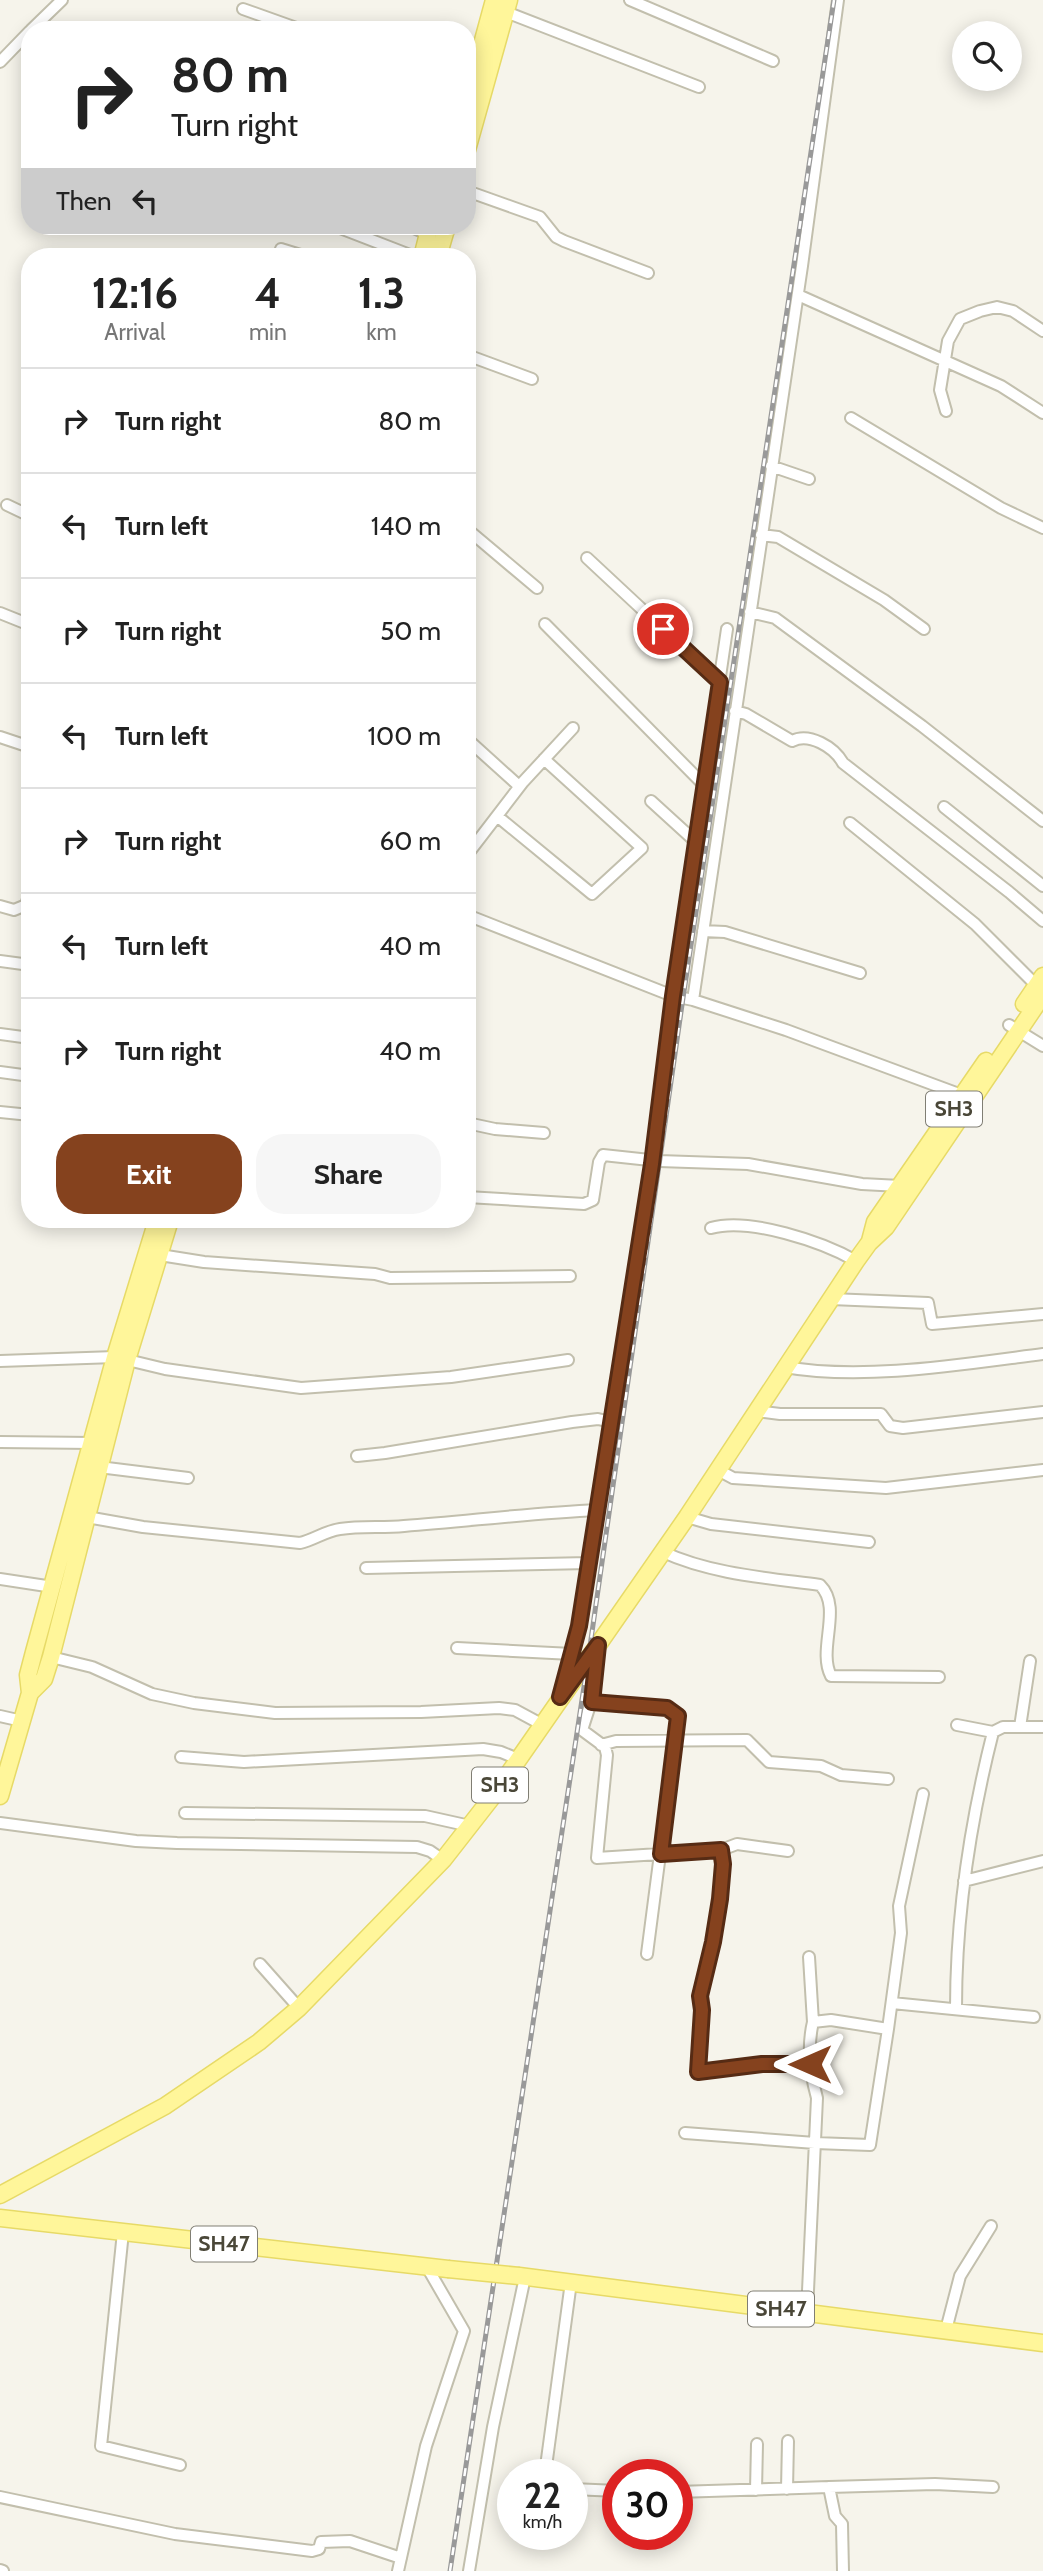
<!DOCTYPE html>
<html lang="en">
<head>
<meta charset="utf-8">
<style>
  body { margin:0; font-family:Cabin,sans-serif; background:#f6f6f6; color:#222; height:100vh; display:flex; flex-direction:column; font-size:26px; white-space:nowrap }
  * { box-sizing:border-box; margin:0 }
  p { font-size:23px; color:#767676 }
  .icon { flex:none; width:38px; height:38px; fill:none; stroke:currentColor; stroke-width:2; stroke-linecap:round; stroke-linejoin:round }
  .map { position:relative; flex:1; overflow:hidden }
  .drawer { position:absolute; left:21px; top:248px; width:455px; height:980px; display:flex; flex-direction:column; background:#fff; border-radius:28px; box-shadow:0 4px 18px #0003 }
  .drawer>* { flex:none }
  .banner { position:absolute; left:21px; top:21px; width:455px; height:214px; border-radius:28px; box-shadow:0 4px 18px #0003; background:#fff; color:#222; overflow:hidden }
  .fabs { position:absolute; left:952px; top:21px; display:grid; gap:14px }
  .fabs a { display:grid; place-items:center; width:70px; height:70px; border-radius:50%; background:#fff; box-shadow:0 4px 18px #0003; font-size:35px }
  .speed { position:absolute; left:497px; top:2459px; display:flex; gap:14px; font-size:35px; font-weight:700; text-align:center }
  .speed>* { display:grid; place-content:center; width:91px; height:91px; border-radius:50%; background:#fff; box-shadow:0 4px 18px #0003; line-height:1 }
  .speed small { font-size:18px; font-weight:400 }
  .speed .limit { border:10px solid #d22; background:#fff; color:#111 }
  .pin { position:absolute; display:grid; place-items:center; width:60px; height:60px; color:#fff; margin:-30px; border:4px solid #fff; border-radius:50%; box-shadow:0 2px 7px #0007 }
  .me { position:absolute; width:77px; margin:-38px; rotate:270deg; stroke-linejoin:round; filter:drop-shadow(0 0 5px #0008) }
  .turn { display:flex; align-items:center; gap:24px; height:147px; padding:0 35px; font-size:32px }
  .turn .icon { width:91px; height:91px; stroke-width:2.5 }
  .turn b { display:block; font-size:49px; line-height:60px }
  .then { display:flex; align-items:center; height:66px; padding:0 35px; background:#0003; gap:14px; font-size:26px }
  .eta { display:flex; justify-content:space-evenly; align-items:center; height:119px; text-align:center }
  .eta b { font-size:42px; font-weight:700; line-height:49px }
  .primary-button { display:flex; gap:14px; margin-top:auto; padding:14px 35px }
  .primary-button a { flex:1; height:80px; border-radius:28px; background:#85421e; color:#fff; font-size:28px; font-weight:700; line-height:80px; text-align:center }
  .primary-button a+a { background:#f6f6f6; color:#222 }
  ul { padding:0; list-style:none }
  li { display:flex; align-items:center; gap:21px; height:105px; padding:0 35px; border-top:2px solid #e0e0e0 }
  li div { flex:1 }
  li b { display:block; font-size:26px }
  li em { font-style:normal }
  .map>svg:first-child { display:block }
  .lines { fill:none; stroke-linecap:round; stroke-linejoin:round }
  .street-casing { stroke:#c2bfad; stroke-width:14 }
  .primary-casing { stroke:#e7da67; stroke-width:19 }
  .street { stroke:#fff; stroke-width:10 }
  .primary { stroke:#fff69a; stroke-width:16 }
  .rail-casing { stroke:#999; stroke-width:5 }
  .rail { stroke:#fff; stroke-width:2.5; stroke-dasharray:8; stroke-linecap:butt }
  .primary-bridge-casing { stroke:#e7da67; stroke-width:19; stroke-linecap:butt }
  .primary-bridge { stroke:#fff69a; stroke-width:16 }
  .route-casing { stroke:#562b14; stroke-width:18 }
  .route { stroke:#85421e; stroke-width:12 }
  .labels { text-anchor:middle; stroke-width:5; stroke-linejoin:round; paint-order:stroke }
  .shield { fill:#fff; stroke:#807e74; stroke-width:2 }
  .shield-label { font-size:21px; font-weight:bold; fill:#4a4738 }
</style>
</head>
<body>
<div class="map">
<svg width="1043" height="2571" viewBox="0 0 1043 2571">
  <rect width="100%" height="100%" fill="#f6f4eb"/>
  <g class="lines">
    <defs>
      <path id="street" d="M630,0l143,61
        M243,9l59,21
        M506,12l193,75
        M31,30l31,-30
        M0,62l30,-31
        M467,191l73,26 16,20 8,4 84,32
        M335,226l80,31
        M409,226l19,8
        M281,249l26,8
        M798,295l203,91 42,27
        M467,355l65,24
        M946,411l-6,-21 8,-49 12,-22 20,-8 17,-4 16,4 30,20
        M851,418l150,90 42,20
        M771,466l38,13
        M7,505l23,11
        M467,529l70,59
        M761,535l17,2 106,63 40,29
        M587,558l133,124
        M750,612l25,6 147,108 121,95
        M0,613l30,12
        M545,624l160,162
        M735,711l11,3 46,27c17,-9 42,6 51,22l166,129 34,29
        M0,737l30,10
        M467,739l52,47
        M651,801l45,41
        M944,807l99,79
        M497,816l95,78 50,-46 -98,-89
        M850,823l125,101 61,61
        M467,855l56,-73 50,-54
        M0,906l14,4 12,-5 4,-12
        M467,915l206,81 20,4 93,30 181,67
        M703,931l22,1 135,41
        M0,961l30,4
        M693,1000l109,-734 36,-266
        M1009,1025l34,21
        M0,1034l30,4
        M0,1072l30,4
        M0,1112l30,3
        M467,1123l28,6 49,4
        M467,1197l117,7 9,-4 6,-38 4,-7 56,6 89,3 114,20 38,2
        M711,1228c38,-11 112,14 145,33
        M160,1255l44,7 171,12 15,4 180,-2
        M831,1299l97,4 4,21 111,-10
        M0,1361l115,-4 50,12 136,19 150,-11 117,-17
        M785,1367c79,14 179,-3 258,-13
        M756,1411l24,3h101l9,12 13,2 140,-16
        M0,1442l93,1
        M357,1456l28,-3 187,-31 26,-3 13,3
        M99,1467l89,11
        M718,1470l15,8 153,10 157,-18
        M81,1516l62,11 157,16c14,-3 25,-12 40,-14 21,-3 43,-1 64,-3 65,-5 129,-13 193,-16
        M687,1517l24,7 158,18
        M663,1552c48,22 105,26 157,33 23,23 -3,64 11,91l108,1
        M366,1568l222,-5
        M0,1579l53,8
        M457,1648l115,6
        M598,1648l-7,54 -9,28 23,17 2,8 -10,103 124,-8 16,-6 51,7
        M51,1657l41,10 60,27 42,9 81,10 146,-1 78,-4 16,2 26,14
        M562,1691l17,-65 73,-462 21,-168 54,-367
        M591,1702l76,6 11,8 -31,238
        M0,1716l22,5
        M957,1725l36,7
        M1020,1727l10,-66
        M601,1745l15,-4 131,-1 22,22 52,4 20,9 47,4
        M181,1757l63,5 239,-13 18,3 17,7
        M185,1813l240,3 45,10
        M0,1823l136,18 41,2 240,4 13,4 13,9
        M721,1850l2,14 -2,35 -8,43 -13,54 2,14 -4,62 64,-8h48
        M964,1881l79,-20
        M809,1957l4,65
        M260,1964l39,44
        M892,2003l142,14
        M956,2008c0,-93 14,-185 37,-276l10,-5h40
        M685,2133l130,10 55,2 18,-116
        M123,2232l-22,214 79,19
        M807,2312l10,-214c-7,-25 -10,-51 -4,-76l18,-2 57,9 13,-96 -2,-27 24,-112
        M946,2330l14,-54 31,-50
        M545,2474l26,-192
        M572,2489l46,2
        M787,2489l1,-48
        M756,2490l1,-46
        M677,2492l152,-5
        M0,2497l175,37 137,17 7,-2 2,-7 29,-1 51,17
        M0,2570l3,1
        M398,2571l28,-125 38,-115 -37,-64
        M469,2571l24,-144 32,-150
        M843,2571l-1,-47 -7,-8 -6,-29 106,-3 58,3"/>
      <path id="primary" d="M467,99l27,-99
        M467,150l42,-150
        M422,257l8,-31
        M438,257l9,-31
        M1024,1004l19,-28
        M870,1241l5,-19 111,-161
        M30,1693l14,-14 7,-22 76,-297 43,-140
        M0,1796l30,-103 -2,-18 6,-23 81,-295 42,-137
        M0,2195l165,-89 94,-64 40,-34 144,-148 50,-64 194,-279 169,-256 13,-18 17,-16 157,-232
        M0,2218l448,51
        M519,2276l524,67"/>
    </defs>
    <use href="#street" class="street-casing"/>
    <use href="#primary" class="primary-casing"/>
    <use href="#street" class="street"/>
    <use href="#primary" class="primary"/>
    <defs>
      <path id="rail" d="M450,2571l138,-911 95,-662 151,-998"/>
    </defs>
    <use href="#rail" class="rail-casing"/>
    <use href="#rail" class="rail"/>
    <defs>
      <path id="primary-bridge" d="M448,2269l71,7"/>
    </defs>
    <use href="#primary-bridge" class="primary-bridge-casing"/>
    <use href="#primary-bridge" class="primary-bridge"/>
  </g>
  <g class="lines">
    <defs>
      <path id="route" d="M663,629l57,53 -47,314 -21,168 -73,462 -19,71 38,-52 -6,57 75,6 11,8 -17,138 60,-4 2,14 -3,35 -7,43 -13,54 2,14 -4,62 64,-8h48"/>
    </defs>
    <use href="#route" class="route-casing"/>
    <use href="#route" class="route"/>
  </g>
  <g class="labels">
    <g class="shield">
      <rect x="926" y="1091.5" width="56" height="35" rx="5"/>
      <rect x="472" y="1767.5" width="56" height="35" rx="5"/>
      <rect x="191" y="2226.5" width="66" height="35" rx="5"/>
      <rect x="748" y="2291.5" width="66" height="35" rx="5"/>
    </g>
    <g class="shield-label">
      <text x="954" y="1116">SH3</text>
      <text x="500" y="1792">SH3</text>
      <text x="224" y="2251">SH47</text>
      <text x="781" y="2316">SH47</text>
    </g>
  </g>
</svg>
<div class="fabs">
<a><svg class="icon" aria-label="search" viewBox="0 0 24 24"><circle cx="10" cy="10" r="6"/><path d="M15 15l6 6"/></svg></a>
</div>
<div class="speed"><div>22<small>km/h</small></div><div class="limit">30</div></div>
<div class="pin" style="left:663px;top:629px;background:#d93025"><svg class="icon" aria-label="arrive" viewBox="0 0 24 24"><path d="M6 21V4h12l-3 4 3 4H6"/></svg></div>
<svg class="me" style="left:810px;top:2064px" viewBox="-20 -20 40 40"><path d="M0-17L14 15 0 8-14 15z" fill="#85421e" stroke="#fff" stroke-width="4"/></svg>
<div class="banner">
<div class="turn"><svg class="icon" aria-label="right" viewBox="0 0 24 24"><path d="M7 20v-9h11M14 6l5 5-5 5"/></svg><div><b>80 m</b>Turn right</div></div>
<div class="then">Then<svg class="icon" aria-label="left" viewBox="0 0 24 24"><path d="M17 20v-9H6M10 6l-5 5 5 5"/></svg></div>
</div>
<section class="drawer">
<div class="eta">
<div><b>12:16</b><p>Arrival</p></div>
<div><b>4</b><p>min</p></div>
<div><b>1.3</b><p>km</p></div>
</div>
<ul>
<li><svg class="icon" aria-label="right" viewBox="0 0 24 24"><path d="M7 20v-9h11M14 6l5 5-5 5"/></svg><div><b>Turn right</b></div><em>80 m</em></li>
<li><svg class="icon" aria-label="left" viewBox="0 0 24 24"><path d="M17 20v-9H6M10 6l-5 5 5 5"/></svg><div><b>Turn left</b></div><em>140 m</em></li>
<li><svg class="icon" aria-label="right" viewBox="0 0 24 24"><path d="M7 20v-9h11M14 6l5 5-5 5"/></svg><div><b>Turn right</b></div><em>50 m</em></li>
<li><svg class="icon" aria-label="left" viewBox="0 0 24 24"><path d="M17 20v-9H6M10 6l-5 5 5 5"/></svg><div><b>Turn left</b></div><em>100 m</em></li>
<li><svg class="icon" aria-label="right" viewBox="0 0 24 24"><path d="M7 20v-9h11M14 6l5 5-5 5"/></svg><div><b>Turn right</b></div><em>60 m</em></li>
<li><svg class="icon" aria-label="left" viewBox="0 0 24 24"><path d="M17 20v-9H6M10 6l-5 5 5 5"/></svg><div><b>Turn left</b></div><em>40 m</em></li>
<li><svg class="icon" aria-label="right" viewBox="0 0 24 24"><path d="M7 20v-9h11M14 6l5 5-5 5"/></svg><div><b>Turn right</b></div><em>40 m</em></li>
</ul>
<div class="primary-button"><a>Exit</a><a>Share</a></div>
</section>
</div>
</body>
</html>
